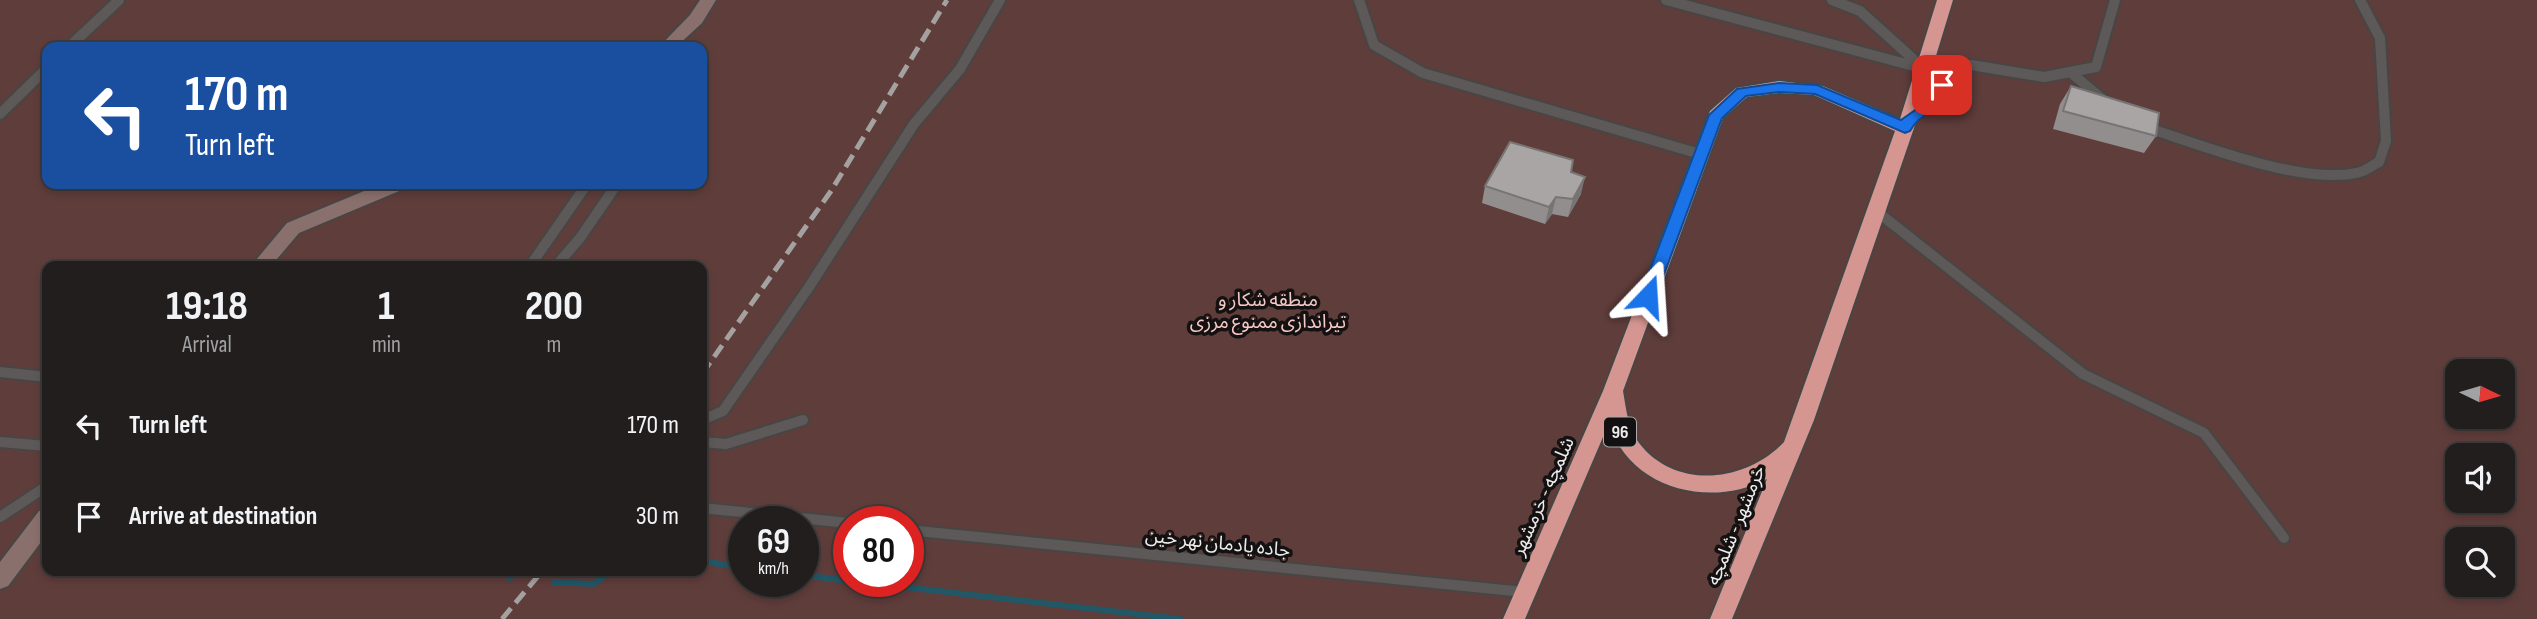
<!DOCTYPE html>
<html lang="en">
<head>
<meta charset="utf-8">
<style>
  body { margin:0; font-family:"Sofia Sans Condensed","Noto Sans Arabic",sans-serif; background:#2d2b2a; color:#f1f3f6; height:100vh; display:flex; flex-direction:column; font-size:26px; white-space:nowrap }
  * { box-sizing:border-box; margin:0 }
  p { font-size:23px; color:#a2a2a4 }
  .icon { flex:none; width:38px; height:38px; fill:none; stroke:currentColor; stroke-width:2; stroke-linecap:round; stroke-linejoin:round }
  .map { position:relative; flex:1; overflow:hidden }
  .drawer { position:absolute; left:42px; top:261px; width:665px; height:315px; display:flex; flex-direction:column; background:#211e1d; border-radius:14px; box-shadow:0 4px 10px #0003,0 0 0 2px #3e3c3b }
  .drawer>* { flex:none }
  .banner { position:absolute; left:42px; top:42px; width:665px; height:147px; border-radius:14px; box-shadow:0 4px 10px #0003,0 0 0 2px #3e3c3b; background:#1a4fa0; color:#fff; overflow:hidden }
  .needle { width:46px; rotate:95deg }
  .tools { position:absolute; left:2445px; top:359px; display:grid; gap:14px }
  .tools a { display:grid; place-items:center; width:70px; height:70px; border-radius:14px; background:#211e1d; box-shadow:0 4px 10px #0003,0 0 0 2px #3e3c3b; font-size:35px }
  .speed { position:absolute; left:728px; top:506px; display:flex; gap:14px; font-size:35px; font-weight:700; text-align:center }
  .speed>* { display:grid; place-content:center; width:91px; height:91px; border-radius:50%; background:#211e1d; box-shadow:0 4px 10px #0003,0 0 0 2px #3e3c3b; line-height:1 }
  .speed small { font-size:18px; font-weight:400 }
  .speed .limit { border:10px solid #d22; background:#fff; color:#111 }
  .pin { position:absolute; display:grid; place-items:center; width:60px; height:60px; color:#fff; margin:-30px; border-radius:14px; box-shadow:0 4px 10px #0006 }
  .me { position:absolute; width:77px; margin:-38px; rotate:20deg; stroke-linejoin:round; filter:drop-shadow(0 0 5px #0008) }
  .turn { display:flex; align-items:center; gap:24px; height:147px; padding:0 28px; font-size:32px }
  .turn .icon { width:91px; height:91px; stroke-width:2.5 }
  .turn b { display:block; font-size:49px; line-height:60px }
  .eta { display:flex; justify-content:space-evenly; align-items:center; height:119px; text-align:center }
  .eta b { font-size:42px; font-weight:700; line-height:49px }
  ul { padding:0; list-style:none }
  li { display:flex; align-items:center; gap:21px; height:91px; padding:0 28px }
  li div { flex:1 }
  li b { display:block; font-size:26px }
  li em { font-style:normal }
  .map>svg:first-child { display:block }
  .green { fill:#5f3d3b; fill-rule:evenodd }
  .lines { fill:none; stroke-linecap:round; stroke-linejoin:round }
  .stream { stroke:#225766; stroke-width:6 }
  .service-casing { stroke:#484645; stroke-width:14 }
  .secondary-casing { stroke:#484645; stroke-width:4 }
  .trunk-casing { stroke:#484645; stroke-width:4 }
  .service { stroke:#5d5958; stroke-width:10 }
  .secondary { fill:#8a706d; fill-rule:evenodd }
  .trunk { fill:#d59691; fill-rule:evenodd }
  .rail { stroke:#a4a2a1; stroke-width:5; stroke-dasharray:14 7; stroke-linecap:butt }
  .wall { fill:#928e8e }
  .shaded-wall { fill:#777474 }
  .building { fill:#aaa5a5; stroke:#777474; stroke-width:2 }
  .route { fill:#1a73e8; stroke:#114b97; stroke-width:2 }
  .labels { text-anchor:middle; stroke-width:7; stroke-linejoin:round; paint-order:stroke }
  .shield { fill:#131111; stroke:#acaaaa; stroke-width:2 }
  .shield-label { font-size:18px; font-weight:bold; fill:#eeeceb }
  .park-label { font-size:19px; fill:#f8c9c5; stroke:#131111 }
  .street-label { font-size:19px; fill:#eeeceb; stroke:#131111 }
</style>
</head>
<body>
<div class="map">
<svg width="2537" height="619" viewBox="0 0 2537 619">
  <rect width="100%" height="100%" fill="#2c2827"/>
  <path class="green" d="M0,0h2537v619h-2537zM47,47h655v137h-655zM47,266h655v304h-655zM2457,371h45v45h-45zM2457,455h45v45h-45zM744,522h59v59h-59zM849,522h59v59h-59zM2457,539h45v45h-45z"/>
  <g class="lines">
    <path class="stream" d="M702,561l42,7
      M503,570l7,8
      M803,575l46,6
      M852,581l328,38
      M554,582l39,2 21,-14"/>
    <defs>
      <path id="service" d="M1359,0l15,45 49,28 277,81
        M1666,0l259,69
        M1832,0l28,11 62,56
        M69,47l50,-47
        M2070,72l36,30
        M0,114l47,-46
        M1908,119l30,-19 8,-31 25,-4 73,12 52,-10 19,-67
        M2145,127c54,17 160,60 215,45 7,-2 13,-7 19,-10l7,-21 -6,-103 -20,-38
        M1875,210l208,164 121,59 80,105
        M530,266l57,-82
        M556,266l24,-28 37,-54
        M0,372l47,5
        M702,420l21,-9 86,-124 105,-163 46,-55 40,-69
        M0,442l47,4
        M702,442l24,2 77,-24
        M702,508l147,15
        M0,517l47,-31
        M908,530l616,62"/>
      <path id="secondary" d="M700,0h16l-14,23 -26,24h-17l31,-32z
        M381,184h26l-3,5 -105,44 -28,33h-20l36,-43z
        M47,509v25l-39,52 -8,3v-27l39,-51z"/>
      <path id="trunk" d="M1937,0h16l-39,128 -100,292 -82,199h-22l57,-140c-57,30 -138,10 -158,-56l-84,196h-22l100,-228 107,-280 26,-23 43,-7 44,5 77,33zM1779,93l35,2 81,36 -111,311c-37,40 -108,49 -145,1 -11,-14 -13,-35 -16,-52l100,-273 24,-21z"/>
    </defs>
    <use href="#service" class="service-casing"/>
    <use href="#secondary" class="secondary-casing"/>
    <use href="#trunk" class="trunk-casing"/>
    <use href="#service" class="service"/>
    <use href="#secondary" class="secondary"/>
    <use href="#trunk" class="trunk"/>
    <path class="rail" d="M702,374l129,-183 116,-191
      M502,619l41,-49"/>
  </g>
  <path class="wall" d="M2071,86l85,50 -12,17 -91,-24 7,-25z
    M1485,186l96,8 -13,23 -16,-3 -7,10 -63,-21z"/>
  <path class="shaded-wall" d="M1585,177l-4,17 -13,23 5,-18z
    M1556,197l-4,17 -7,10 4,-17z"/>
  <path class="building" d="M2071,86l88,27 -3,23 -93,-25z
    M1510,142l63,18 -2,12 14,5 -12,22 -17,-2 -7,10 -64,-21z"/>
  <path class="route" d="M1942,80l7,5c-8,31 -26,23 -39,46l-5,2 -90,-39 -36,-2 -33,4 -24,22 -66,178 -2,5h-12l-2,-5 69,-181 28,-26 42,-6 38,2 84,35 31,-22 3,-13z"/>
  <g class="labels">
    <rect class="shield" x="1604" y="417.5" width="32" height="29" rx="5"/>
    <g class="shield-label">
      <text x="1620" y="438">96</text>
    </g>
    <g class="park-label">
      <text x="1268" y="306">منطقه شکار و<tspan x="1268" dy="22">تیراندازی ممنوع مرزی</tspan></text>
    </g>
    <g class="street-label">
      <text transform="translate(1542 496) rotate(-66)" y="7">شلمچه - خرمشهر</text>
      <text transform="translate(1735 525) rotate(-68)" y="7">خرمشهر - شلمچه</text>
      <text transform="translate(1218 542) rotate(6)" y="7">جاده یادمان نهر خین</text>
    </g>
  </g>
</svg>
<div class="tools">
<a><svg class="needle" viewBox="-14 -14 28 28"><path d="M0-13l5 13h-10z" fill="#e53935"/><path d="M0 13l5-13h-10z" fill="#a2a2a4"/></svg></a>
<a><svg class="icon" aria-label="sound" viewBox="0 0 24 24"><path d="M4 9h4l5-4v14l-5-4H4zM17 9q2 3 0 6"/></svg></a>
<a><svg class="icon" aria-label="search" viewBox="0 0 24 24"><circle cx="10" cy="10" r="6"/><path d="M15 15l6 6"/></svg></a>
</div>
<div class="speed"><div>69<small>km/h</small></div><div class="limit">80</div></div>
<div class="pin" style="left:1942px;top:85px;background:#d93025"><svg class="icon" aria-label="arrive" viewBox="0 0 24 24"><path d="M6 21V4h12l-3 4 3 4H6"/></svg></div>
<svg class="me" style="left:1648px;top:296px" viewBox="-20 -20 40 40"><path d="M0-17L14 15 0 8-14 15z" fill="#1a73e8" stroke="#fff" stroke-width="4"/></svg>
<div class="banner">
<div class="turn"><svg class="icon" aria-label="left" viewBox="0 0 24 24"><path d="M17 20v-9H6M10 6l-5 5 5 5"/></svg><div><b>170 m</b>Turn left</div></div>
</div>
<section class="drawer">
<div class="eta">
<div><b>19:18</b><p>Arrival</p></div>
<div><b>1</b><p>min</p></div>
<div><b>200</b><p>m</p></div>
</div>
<ul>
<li><svg class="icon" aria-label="left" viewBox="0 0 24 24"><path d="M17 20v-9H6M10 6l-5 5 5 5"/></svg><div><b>Turn left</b></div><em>170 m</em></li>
<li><svg class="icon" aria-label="arrive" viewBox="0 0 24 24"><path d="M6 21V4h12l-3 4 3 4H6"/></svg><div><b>Arrive at destination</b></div><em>30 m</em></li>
</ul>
</section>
</div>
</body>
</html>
